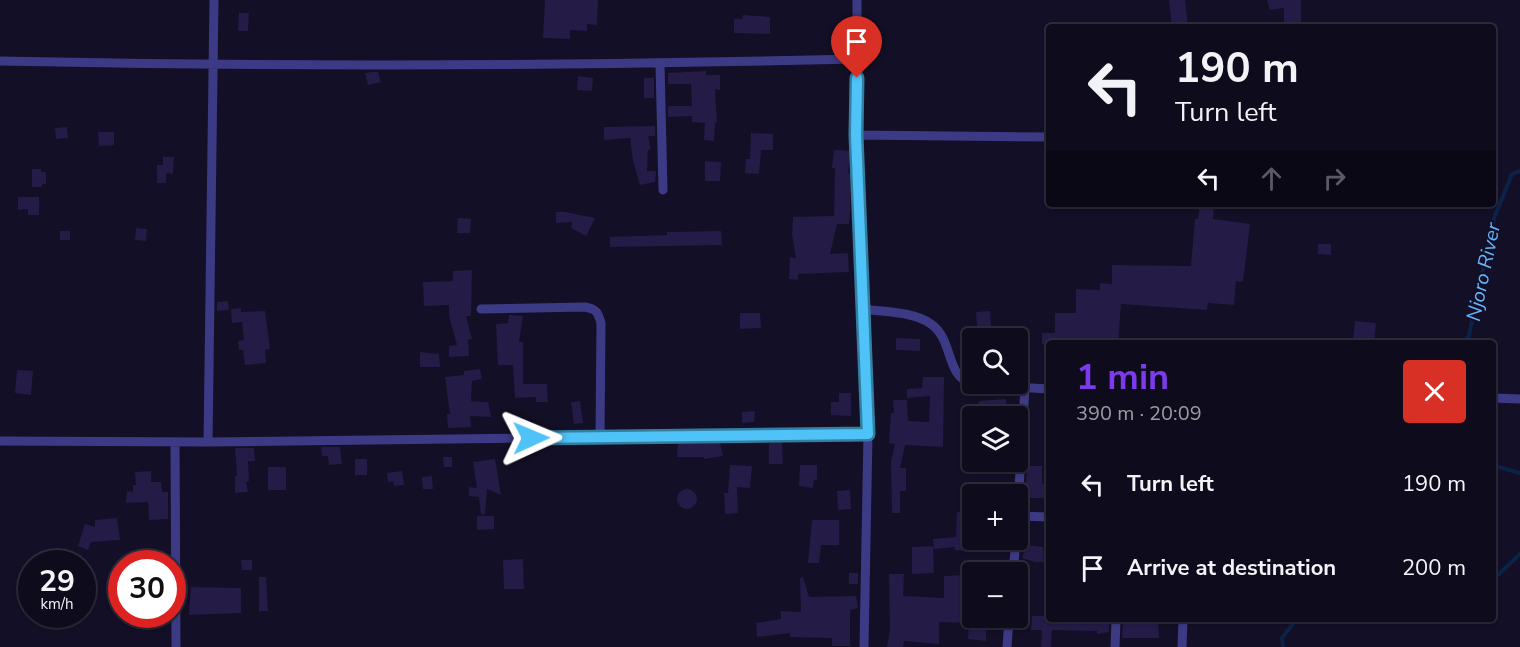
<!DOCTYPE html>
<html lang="en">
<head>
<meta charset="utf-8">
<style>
  body { margin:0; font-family:"Nunito Sans",sans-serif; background:#171425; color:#f1f3f6; height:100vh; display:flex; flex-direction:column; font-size:22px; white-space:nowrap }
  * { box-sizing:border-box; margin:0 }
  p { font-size:20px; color:#9b9ba3 }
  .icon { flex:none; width:33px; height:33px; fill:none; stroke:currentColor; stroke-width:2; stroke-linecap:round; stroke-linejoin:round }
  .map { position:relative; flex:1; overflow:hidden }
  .side { position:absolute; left:1046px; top:340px; width:450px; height:282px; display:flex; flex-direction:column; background:#0e0b1c; border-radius:6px; box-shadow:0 2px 4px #0004,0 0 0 2px #2e2b3b }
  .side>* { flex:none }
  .banner { position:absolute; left:1046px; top:24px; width:450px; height:183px; border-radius:6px; box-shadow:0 2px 4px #0004,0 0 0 2px #2e2b3b; background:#0e0b1c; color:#f1f3f6; overflow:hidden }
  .controls { position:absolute; left:962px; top:328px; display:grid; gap:12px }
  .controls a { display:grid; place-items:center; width:66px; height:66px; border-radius:6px; background:#0e0b1c; box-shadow:0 2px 4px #0004,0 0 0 2px #2e2b3b; font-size:30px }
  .speed { position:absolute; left:18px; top:550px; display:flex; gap:12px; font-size:30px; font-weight:700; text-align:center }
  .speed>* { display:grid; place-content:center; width:78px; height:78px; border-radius:50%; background:#0e0b1c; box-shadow:0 2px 4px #0004,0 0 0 2px #2e2b3b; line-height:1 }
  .speed small { font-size:15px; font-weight:400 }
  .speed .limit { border:9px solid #d22; background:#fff; color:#111 }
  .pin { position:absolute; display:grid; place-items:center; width:51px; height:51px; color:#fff; margin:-62px -26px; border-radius:50% 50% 50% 0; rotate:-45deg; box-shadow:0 0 6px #0007 }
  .pin .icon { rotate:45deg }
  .me { position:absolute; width:66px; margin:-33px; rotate:89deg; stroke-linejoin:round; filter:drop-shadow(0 0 4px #0008) }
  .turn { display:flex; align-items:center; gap:21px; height:126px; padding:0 30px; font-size:27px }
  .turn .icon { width:78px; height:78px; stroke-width:2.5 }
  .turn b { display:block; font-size:42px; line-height:51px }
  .lanes { display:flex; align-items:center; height:57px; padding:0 30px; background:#0003; justify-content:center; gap:30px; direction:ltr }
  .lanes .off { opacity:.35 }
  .round { display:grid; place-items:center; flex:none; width:63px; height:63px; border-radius:6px; background:#171425 }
  .headline { display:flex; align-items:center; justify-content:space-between; height:102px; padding:0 30px }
  h1 { font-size:36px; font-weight:700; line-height:45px; color:#7c3aed }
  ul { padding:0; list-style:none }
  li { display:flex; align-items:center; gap:18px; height:84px; padding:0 30px }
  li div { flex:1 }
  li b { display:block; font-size:22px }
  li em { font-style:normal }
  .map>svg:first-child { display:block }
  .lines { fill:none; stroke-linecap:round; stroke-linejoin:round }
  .stream { stroke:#0c2248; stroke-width:4 }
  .building { fill:#241b47 }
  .minor { stroke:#3d3a85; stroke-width:9 }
  .route-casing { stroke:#337fa1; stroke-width:15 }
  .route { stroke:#4fc3f7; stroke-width:10 }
  .labels { text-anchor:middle; stroke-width:4.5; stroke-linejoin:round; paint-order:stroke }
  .water-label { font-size:20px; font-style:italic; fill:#62b6ff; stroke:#130f26 }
</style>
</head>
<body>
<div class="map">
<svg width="1520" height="647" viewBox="0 0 1520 647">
  <rect width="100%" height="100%" fill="#130f26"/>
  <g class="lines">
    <path class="stream" d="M1462,344l7,-8 25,-118 18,-44 8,-3
      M1492,465l28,8
      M1492,573l7,1 21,-20
      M1283,647l-1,-9 14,-18"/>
  </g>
  <path class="building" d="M545,0h53l-1,25 -10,-1v7l-17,-1v9l-27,-1z
    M1169,0h16l3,27h-16z
    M1267,0h34v27h-17v-19l-14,2z
    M239,13h10l-1,18h-10z
    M743,15l27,2v17l-36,-1v-14h8z
    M706,71v4h14v15l-5,-1 2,34h-2l-1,18 -10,-1 1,-17 -13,-1v-6l-24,1v-11h24l-1,-22h-23v-11z
    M372,72h6l3,10 -13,3 -3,-12z
    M578,76l15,2 -1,13 -15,-1z
    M644,78h10v20h-10z
    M655,126v10h-7l3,13 -3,1 -1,21h9l-1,11 -15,3 -7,-24 -3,-23 -26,2v-13z
    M67,127l1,11 -12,1 -1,-11z
    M98,132h16v13l-15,1z
    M751,133l22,1v16h-12l-2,24 -14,-1 1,-14h4z
    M834,150l16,1 -2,22h3l-1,39 -1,12h-12l-7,30 18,-1 1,19 -51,2v6l-9,-1 1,-22 6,1 -4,-23 1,-18 41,-1 1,-48h-3z
    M163,157h11l-1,17 -7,-1v10h-9v-18h6z
    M705,161l16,1 -1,19h-15z
    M32,169h9v3h5v12h-4v3h-10z
    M18,197h21v18h-11v-6l-10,1z
    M1200,204h14l-1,15 37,5 -7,58 -7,-1 -2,24 -26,-2 -1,7 -86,-6 -3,40h-76v-11h13v-20h21v-24l24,1v-7l12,1v-19l79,1 4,-47h3z
    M556,212h9l30,6 -9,18 -15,-8 1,-6 -16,1z
    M458,218l13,1 -1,14h-13z
    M136,228l11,1 -1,12 -11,-1z
    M60,231h10v9h-10z
    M721,231l1,14 -112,2v-10l57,-2v-3z
    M1318,244h13v11l-13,-1z
    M472,270l-1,46h-5l6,23 -4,1 1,16 -20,1v-11l8,-1 -8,-29v-11l-25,1 -1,-24 30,-1v-10z
    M228,301l1,9 -12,1v-9z
    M241,308v4l24,-1 5,38 -5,1 1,13 -21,2 -2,-15h-4l-1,-9 6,-1 -2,-18 -10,1 -1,-14z
    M990,311l1,15h-14l-1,-14z
    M740,313h20l1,15 -21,1z
    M509,315l14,1 -4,26h4v42h24l1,18h-12v-5l-21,1 -2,-33h-15l-2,-41 12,-1z
    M1355,321l21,2 -2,20 -21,-2z
    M896,338l24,1v12l-24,-1z
    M420,352l19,2 1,13h-20z
    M480,369l2,10 -10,2 -1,20 17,1 3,15 -21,-1 1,11 -23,1 -1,-14h3l-5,-37 19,-2v-4z
    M17,370l16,1 -2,24 -16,-2z
    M923,377h21l-1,70 -38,-2 -5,23h6v23h-6v22h-8l-1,-51 4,-18 -6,-1 2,-30h3l-1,-13h14l1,21 21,1 1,-26 -23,2v-9l15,-1z
    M839,393h12v23l-20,-1v-13h8z
    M1006,399l1,17 -11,1v-4l-18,-1 1,-11z
    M580,401l3,22 -9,1 -3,-22z
    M755,411l-1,11 -12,1v-11z
    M678,443h42l3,13 -19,3v-2h-27z
    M769,443h13l1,21h-14z
    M321,447h19l2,17 -13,1 -1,-9h-6z
    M235,448h19l1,13h-7l1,20 -3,1 2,10 -13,1v-17h2z
    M443,457h9v10h-8z
    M355,459h12v16h-12z
    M495,459l6,36 -14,-6 -2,25 -4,1 -2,-18 -10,-1v-9l8,1 -4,-26z
    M730,465l22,1 -2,22 -13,-1 1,26 -13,1 -1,-21h4z
    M800,465h17v15h-3l-1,8 -14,-2z
    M1027,466h15v18h4v14h-21z
    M268,467h18v23h-18z
    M151,471v11h10l1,10h6v27l-19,1 -1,-18 -22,1 1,-12 6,1v-7h3l-1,-13z
    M402,471l2,14 -10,1 -1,-5 -5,1 -1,-9z
    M432,476l1,13h-10l-1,-12z
    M995,485l17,2v8l-18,-7z
    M677 499a10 10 0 1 1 20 0a10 10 0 1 1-20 0Z
    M850,490l1,19 -13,1 -1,-19z
    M957,512l15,1 -1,38 -16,-1v-3l-21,2 -1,-10 23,-2z
    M477,516h17v13l-17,1z
    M117,518l3,22 -29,2 -3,8 -10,-4 7,-22 10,3v-7z
    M812,520h27v25h-18l-2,18h-11z
    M1026,545l17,2 1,15h-9l-13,-4z
    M933,546l1,27 -22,1v-27z
    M523,559l1,30h-20l-1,-29z
    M241,560h11v10h-10z
    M849,573h9v11h-9z
    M889,574h15l-1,22 41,2v-22l21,-1 2,9 -2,16 7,-1v19h29l-15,11v12l-18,-2 1,-16 -30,-1v22l-35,-3 -1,6h-16l3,-17z
    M259,577h7l2,34h-9z
    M803,577l6,20 47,-1 2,12 -8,2v36h-18v-8l-42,-1v-4l-33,4 -1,-14 25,-4v-8l20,1 -1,-34z
    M191,587l50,1v25l-52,2z
    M1032,616h16v4h61v12l-12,2v-3l-45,-1 -1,17h-10l1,-17h-11z
    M1123,620h35l1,18h-37z"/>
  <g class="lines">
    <path class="minor" d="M857,0v135l11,299 -4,213
      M0,61c286,6 571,5 857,-2
      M660,64l3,126
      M857,135l191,2
      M481,309l104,-2c11,2 13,5 16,16l-1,114
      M862,309c21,3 51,2 69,15 23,16 14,52 41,60
      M972,384l76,5
      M1492,398l28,1
      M0,441l208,1 660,-8
      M175,442l1,205
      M208,442l6,-442
      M1018,516l30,1
      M1017,522l8,-135
      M1013,573l3,-33
      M1007,647l2,-29
      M1115,647l1,-27
      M1182,647l1,-27"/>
  </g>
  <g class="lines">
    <defs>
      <path id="route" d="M531,438l337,-4 -12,-299 1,-57"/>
    </defs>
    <use href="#route" class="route-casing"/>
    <use href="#route" class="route"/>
  </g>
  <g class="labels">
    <g class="water-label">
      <text transform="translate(1483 272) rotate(-78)" y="7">Njoro River</text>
    </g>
  </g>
</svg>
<div class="controls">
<a><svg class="icon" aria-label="search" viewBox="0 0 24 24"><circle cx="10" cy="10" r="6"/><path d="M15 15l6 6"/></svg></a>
<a><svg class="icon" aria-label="layers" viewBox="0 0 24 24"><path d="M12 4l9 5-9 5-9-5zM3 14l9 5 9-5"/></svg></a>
<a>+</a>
<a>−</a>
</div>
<div class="speed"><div>29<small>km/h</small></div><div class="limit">30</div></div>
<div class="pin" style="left:857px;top:78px;background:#d93025"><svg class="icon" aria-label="arrive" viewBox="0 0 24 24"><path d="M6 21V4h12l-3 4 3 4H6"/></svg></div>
<svg class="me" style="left:531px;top:438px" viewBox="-20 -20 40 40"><path d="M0-17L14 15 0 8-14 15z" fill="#4fc3f7" stroke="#fff" stroke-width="4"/></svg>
<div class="banner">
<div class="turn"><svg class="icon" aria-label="left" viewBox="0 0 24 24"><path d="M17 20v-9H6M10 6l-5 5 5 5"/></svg><div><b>190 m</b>Turn left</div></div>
<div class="lanes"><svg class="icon" aria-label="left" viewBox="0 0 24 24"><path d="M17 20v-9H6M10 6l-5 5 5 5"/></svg><svg class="icon off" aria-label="ahead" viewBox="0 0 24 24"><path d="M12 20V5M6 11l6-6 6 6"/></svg><svg class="icon off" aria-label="right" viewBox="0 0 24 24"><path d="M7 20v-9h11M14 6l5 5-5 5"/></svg></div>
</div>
<section class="side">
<div class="headline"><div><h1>1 min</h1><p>390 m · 20:09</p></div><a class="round" style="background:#d93025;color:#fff"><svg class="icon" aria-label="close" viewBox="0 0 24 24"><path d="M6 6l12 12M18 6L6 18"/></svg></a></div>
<ul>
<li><svg class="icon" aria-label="left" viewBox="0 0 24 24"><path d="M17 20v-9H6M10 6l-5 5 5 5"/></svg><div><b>Turn left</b></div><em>190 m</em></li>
<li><svg class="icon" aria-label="arrive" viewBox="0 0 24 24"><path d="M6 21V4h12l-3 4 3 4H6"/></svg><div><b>Arrive at destination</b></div><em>200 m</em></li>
</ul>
</section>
</div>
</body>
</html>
